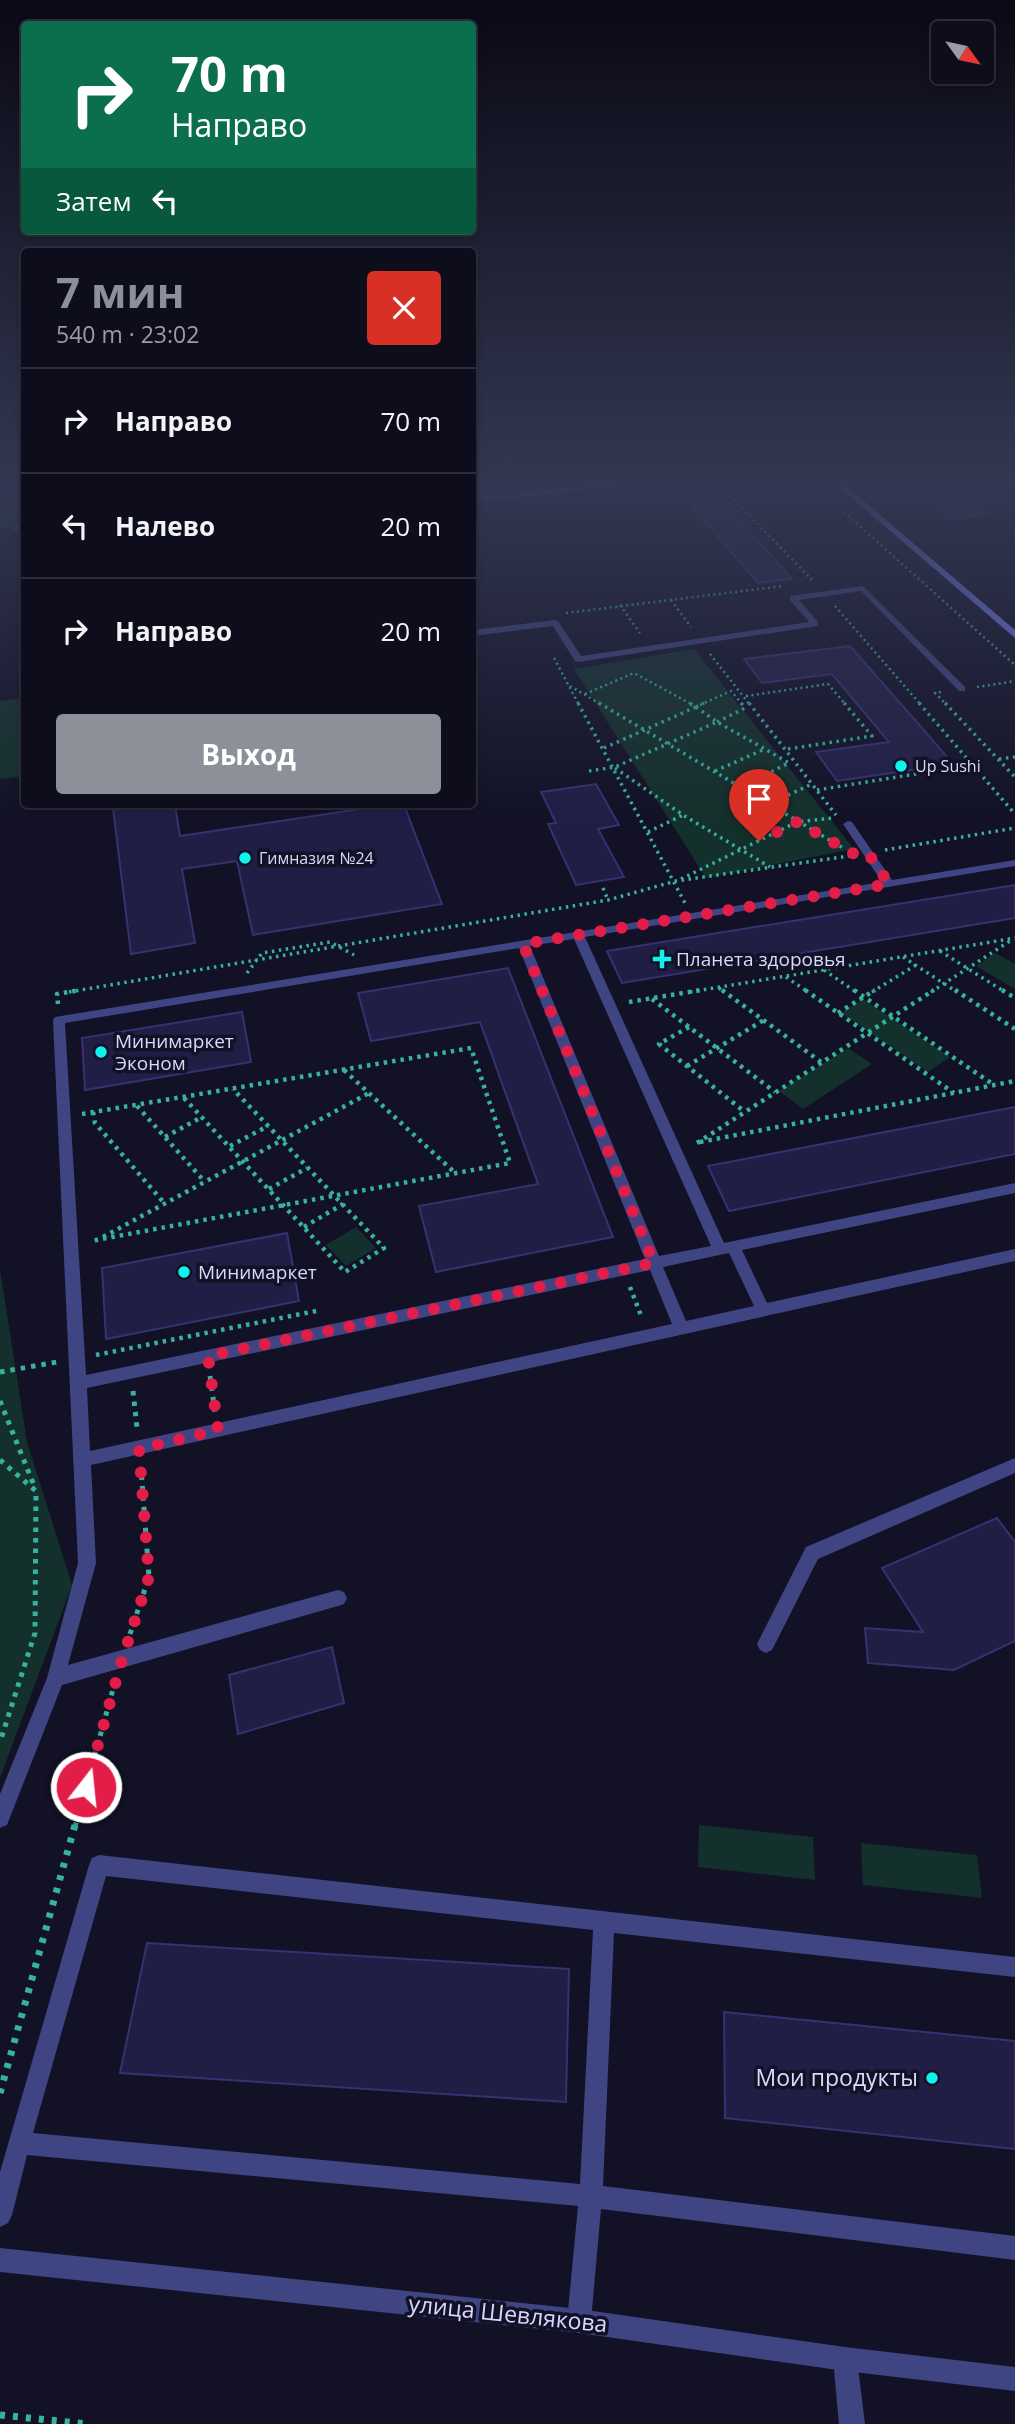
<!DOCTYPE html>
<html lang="ru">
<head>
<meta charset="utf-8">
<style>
  body { margin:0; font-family:"Open Sans",sans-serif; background:#171625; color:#f1f3f6; height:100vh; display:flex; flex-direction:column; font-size:26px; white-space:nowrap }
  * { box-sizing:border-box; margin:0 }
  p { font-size:23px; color:#9b9ca3 }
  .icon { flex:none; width:38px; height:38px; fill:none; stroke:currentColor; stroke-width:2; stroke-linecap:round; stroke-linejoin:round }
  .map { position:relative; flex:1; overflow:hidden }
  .drawer { position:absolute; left:21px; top:248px; width:455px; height:560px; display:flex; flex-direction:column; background:#0e0d1c; border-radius:7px; box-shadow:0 4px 10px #0003,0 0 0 2px #2e2d3b }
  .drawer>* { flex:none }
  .top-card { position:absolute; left:21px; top:21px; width:455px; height:214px; border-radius:7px; box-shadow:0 4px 10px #0003,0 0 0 2px #2e2d3b; background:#0b6e4f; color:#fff; overflow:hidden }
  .needle { width:46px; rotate:123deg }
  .fabs { position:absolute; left:931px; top:21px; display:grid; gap:14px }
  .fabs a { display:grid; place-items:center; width:63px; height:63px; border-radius:7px; background:#0e0d1c; box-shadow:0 4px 10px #0003,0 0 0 2px #2e2d3b; font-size:35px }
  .pin { position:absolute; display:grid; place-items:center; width:60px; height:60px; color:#fff; margin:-72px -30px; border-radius:50% 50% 50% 0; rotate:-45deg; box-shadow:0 0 7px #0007 }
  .pin .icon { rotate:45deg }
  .me { position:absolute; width:77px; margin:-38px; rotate:16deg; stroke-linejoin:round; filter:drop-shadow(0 0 5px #0008) }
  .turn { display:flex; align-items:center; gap:24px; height:147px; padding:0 35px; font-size:32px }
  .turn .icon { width:91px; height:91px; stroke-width:2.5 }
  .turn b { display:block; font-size:49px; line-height:60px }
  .then { display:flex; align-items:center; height:66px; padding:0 35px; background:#0003; gap:14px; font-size:26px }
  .round { display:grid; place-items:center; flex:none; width:74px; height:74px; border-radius:7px; background:#171625 }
  .overview { display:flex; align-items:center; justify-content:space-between; height:119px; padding:0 35px }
  h1 { font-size:42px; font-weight:700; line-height:52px; color:#8c9099 }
  .cta { display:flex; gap:14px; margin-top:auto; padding:14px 35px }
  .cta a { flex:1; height:80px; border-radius:7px; background:#8c9099; color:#fff; font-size:28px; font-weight:700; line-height:80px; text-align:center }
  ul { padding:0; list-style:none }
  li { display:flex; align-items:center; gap:21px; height:105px; padding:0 35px; border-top:2px solid #2e2d3b }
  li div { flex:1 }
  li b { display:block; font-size:26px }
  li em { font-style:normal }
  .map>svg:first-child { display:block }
  .green { fill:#14302c }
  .building { fill:#211e46; stroke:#363171; stroke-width:2 }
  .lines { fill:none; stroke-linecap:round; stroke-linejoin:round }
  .path-far4 { stroke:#36b39c; stroke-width:2.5; stroke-dasharray:2 3.5; stroke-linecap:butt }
  .path-far3 { stroke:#36b39c; stroke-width:3.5; stroke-dasharray:2.5 4.5; stroke-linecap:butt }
  .path-far2 { stroke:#36b39c; stroke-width:4.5; stroke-dasharray:3.5 5; stroke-linecap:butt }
  .path-far1 { stroke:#36b39c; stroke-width:5; stroke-dasharray:4.5 6; stroke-linecap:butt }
  .path { stroke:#36b39c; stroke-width:7; stroke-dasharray:5 8; stroke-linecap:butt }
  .lane { fill:#3f4483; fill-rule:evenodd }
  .street { fill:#3f4483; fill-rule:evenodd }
  .secondary { fill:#7581f8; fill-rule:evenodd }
  .route { stroke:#e11d48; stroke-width:12; stroke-dasharray:0 21.6 }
  .poi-dot { fill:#0ff2ed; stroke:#121126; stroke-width:2.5 }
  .labels { text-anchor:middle; stroke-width:7; stroke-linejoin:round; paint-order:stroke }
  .far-poi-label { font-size:16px; fill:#d8d9fd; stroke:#121126; text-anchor:start }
  .poi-label { font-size:19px; fill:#d8d9fd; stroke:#121126; text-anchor:start }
  .near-poi-label { font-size:23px; fill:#d8d9fd; stroke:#121126; text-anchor:end }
  .near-street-label { font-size:23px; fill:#d8d9fd; stroke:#121126 }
</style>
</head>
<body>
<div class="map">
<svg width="1015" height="2424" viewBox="0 0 1015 2424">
  <rect width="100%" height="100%" fill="#121126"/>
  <path class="green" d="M0,480h24v45l-24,4z
    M694,649l160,200 -148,29 -132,-209z
    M24,698v78l-24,3v-78z
    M995,953l20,11v25l-39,-23z
    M863,999l87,58 -22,15 -87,-59z
    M848,1048l24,16 -69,45 -24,-18z
    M356,1227l20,21 -30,18 -20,-21z
    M0,1269l27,173 45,143 -72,193z
    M699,1825l114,12 2,43 -117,-13z
    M861,1843l116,12 5,43 -119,-13z"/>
  <path class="building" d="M905,480h42l42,34 -39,5z
    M705,481l87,98 -34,4 -84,-98z
    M850,646l79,90 24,28 -116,17 -21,-29 73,-10 -57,-68 -70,9 -18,-24z
    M596,784l23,41 -21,4 26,48 -48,8 -28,-61 8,-1 -15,-31z
    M134,805h41l5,31 180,-27 -1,-4h45l38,99 -189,31 -16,-74 -55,8 13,74 -64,11 -18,-146z
    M1015,885v33l-393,65 -15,-32z
    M508,968l105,269 -177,35 -17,-66 119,-22 -58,-162 -109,19 -13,-48z
    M242,1012l9,50 -166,28 -3,-52z
    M1015,1107v47l-286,57 -21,-45z
    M287,1233l12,68 -193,38 -4,-71z
    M997,1518l18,24v99l-61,29 -86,-7 -3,-35 58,4 -41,-64z
    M332,1647l12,56 -106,31 -9,-59z
    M147,1943l422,26 -3,133 -446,-29z
    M724,2012l291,29v108l-290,-31z"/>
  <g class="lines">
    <path class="path-far4" d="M715,480l97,100
      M808,480l16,14
      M680,482l16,-2
      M844,512l171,153
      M671,600l20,27
      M620,605l20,28
      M835,606l86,99
      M566,613l217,-27
      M710,654l40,51
      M554,658l25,47
      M570,686l32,19
      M977,687l38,-6
      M941,692l-6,1 12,12
      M585,694l49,-21 59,32
      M746,696l82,-12 18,21
      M700,705l31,-14 12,14"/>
    <path class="path-far3" d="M578,703l107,200
      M599,703l244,145
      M749,703l87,112
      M919,703l96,111
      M945,703l70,74
      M696,707l8,-4
      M717,722l28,-14 -4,-5
      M604,748l92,-41 -7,-4
      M788,749l84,-13 -28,-33
      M999,759l16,-2
      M615,768l68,47 87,52
      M589,771l26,-4 102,-45 -21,-15
      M715,771l50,-22 -48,-27
      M740,787l49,-24 -24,-14
      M817,790l154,-25
      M769,804l43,-20
      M648,832l35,-17
      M885,850l130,-22
      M681,879l116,-57 37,-4
      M603,888l5,12
      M940,951l65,41
      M903,957l54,35
      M824,970l32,22
      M247,973l15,-20 68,-11 24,13
      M786,977l22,15
      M719,988l5,4
      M69,992l539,-92 68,-19 173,-25
      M690,992l325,-54
      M872,992l44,-27
      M931,992l79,-51"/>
    <path class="path-far2" d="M722,990l99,72
      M805,990l149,103
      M854,990l140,95
      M955,990l60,39
      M1002,990l13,8
      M652,999l123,93
      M629,1002l72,-12
      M58,1004l-1,-10 23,-4
      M838,1013l37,-23
      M689,1027l-30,17 86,68
      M687,1066l77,-46
      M344,1070l110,102
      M184,1098l161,174 39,-24 -151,-159
      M137,1106l68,76
      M93,1112l2,11 70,81
      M82,1114l389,-66 39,115 -419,78
      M165,1137l37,-20
      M700,1142l315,-61
      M697,1143l237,-153
      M230,1146l38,-20
      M269,1189l38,-21
      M304,1227l39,-23
      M103,1237l266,-144
      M630,1287l12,31
      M96,1355l225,-45"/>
    <path class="path-far1" d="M0,1372l57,-10
      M210,1376l5,36
      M133,1391l4,37
      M0,1401l35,87
      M0,1460l36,31 -1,142 -35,109
      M130,1634l19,-57 -8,-109
      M75,1827l40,-145"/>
    <path class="path" d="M0,2093l75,-268
      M0,2415l88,9"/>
    <path class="lane" d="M644,480h25l-4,2 -193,20v-4z
      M773,480h9l-4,2z
      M21,522h3v5l-11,4v-4z
      M863,586l102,101v4h-6l-98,-100 -62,9 19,22v4l-240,36 -3,-1 -22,-35 -81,10v-6l83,-10 3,1 23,35 228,-34 -19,-22v-4z
      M848,821l4,1 40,58 123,-20v6l-430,71 139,306 291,-60v10l-273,57 25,53 248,-54v12l-924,204 5,98 -28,102 270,-75 6,2 3,6 -3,6 -6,2 -276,79 -55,140 -7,3v-34l47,-116 31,-115 -25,-543 2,-3 827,-135 -39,-58zM574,939l137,307 -52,10 -129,-310zM519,948l126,311 -559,116 -21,-352zM729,1253l25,53 -68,15 -23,-54zM650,1270l22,54 -582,127 -3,-63z
      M1015,1458v15l-197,86 -46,91 -6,3 -6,-3 -3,-6 3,-6 46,-91z
      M99,1855l916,102v20l-401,-44 -11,253 412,50v24l-414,-51 -10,112 -3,9 -9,3 -9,-3 -3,-9 11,-115 -551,-51 -15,60 -4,8 -8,4v-55l89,-307 3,-7zM106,1876l487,54 -13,254 -547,-51z
      M845,2347l9,3 3,9 8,65h-26l-6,-65 3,-9z"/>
    <path class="street" d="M0,2248l579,61 266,38 170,20v24l-170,-20 -266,-38 -579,-61z"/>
    <path class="secondary" d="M831,480h8l176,150v8z"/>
  </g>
  <linearGradient id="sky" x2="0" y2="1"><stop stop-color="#0a0915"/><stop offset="0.59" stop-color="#333852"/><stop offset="1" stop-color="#333852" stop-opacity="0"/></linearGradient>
  <rect width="1015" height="819" fill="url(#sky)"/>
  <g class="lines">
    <path class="route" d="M86,1787l36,-127 27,-83 -10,-128 79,-19 -10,-74 446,-93 -131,-319 366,-60 -21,-31 -12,2 -59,-33 -38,19"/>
  </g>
  <g class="poi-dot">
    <circle cx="901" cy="766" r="7"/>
    <circle cx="245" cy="858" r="7"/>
    <path d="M658.5 948.5h7v7h7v7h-7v7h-7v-7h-7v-7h7z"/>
    <circle cx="101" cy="1052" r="7"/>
    <circle cx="184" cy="1272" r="7"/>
    <circle cx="932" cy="2078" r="7"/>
  </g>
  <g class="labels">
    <g class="far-poi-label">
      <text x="915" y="772">Up Sushi</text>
      <text x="259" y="864">Гимназия №24</text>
    </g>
    <g class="poi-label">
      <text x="676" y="966">Планета здоровья</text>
      <text x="115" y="1048">Минимаркет<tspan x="115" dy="22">Эконом</tspan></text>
      <text x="198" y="1279">Минимаркет</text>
    </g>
    <g class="near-poi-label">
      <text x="918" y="2086">Мои продукты</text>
    </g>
    <g class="near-street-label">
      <text transform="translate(508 2314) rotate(6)" y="8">улица Шевлякова</text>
    </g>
  </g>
</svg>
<div class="fabs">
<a><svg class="needle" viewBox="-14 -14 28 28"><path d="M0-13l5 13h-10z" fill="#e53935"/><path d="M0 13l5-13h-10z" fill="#9b9ca3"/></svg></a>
</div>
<div class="pin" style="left:759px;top:841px;background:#d93025"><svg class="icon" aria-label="arrive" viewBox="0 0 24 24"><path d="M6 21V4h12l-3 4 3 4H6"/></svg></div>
<svg class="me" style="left:86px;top:1787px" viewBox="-20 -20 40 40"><circle r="17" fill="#e11d48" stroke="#fff" stroke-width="3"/><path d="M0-11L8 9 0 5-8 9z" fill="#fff"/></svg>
<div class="top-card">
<div class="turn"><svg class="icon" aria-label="right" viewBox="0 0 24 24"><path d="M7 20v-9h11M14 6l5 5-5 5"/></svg><div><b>70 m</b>Направо</div></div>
<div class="then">Затем<svg class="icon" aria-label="left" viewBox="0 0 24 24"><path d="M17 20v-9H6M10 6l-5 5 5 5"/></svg></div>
</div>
<section class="drawer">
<div class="overview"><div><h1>7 мин</h1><p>540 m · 23:02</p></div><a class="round" style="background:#d93025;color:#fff"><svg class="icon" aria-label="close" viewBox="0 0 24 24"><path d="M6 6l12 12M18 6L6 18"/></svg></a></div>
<ul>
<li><svg class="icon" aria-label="right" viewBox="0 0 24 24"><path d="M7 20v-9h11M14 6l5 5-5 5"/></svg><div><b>Направо</b></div><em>70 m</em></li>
<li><svg class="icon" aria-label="left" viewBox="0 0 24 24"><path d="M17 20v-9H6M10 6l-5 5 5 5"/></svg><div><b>Налево</b></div><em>20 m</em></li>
<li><svg class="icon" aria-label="right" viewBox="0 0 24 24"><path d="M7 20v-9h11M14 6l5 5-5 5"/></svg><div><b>Направо</b></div><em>20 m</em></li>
</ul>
<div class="cta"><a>Выход</a></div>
</section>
</div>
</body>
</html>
